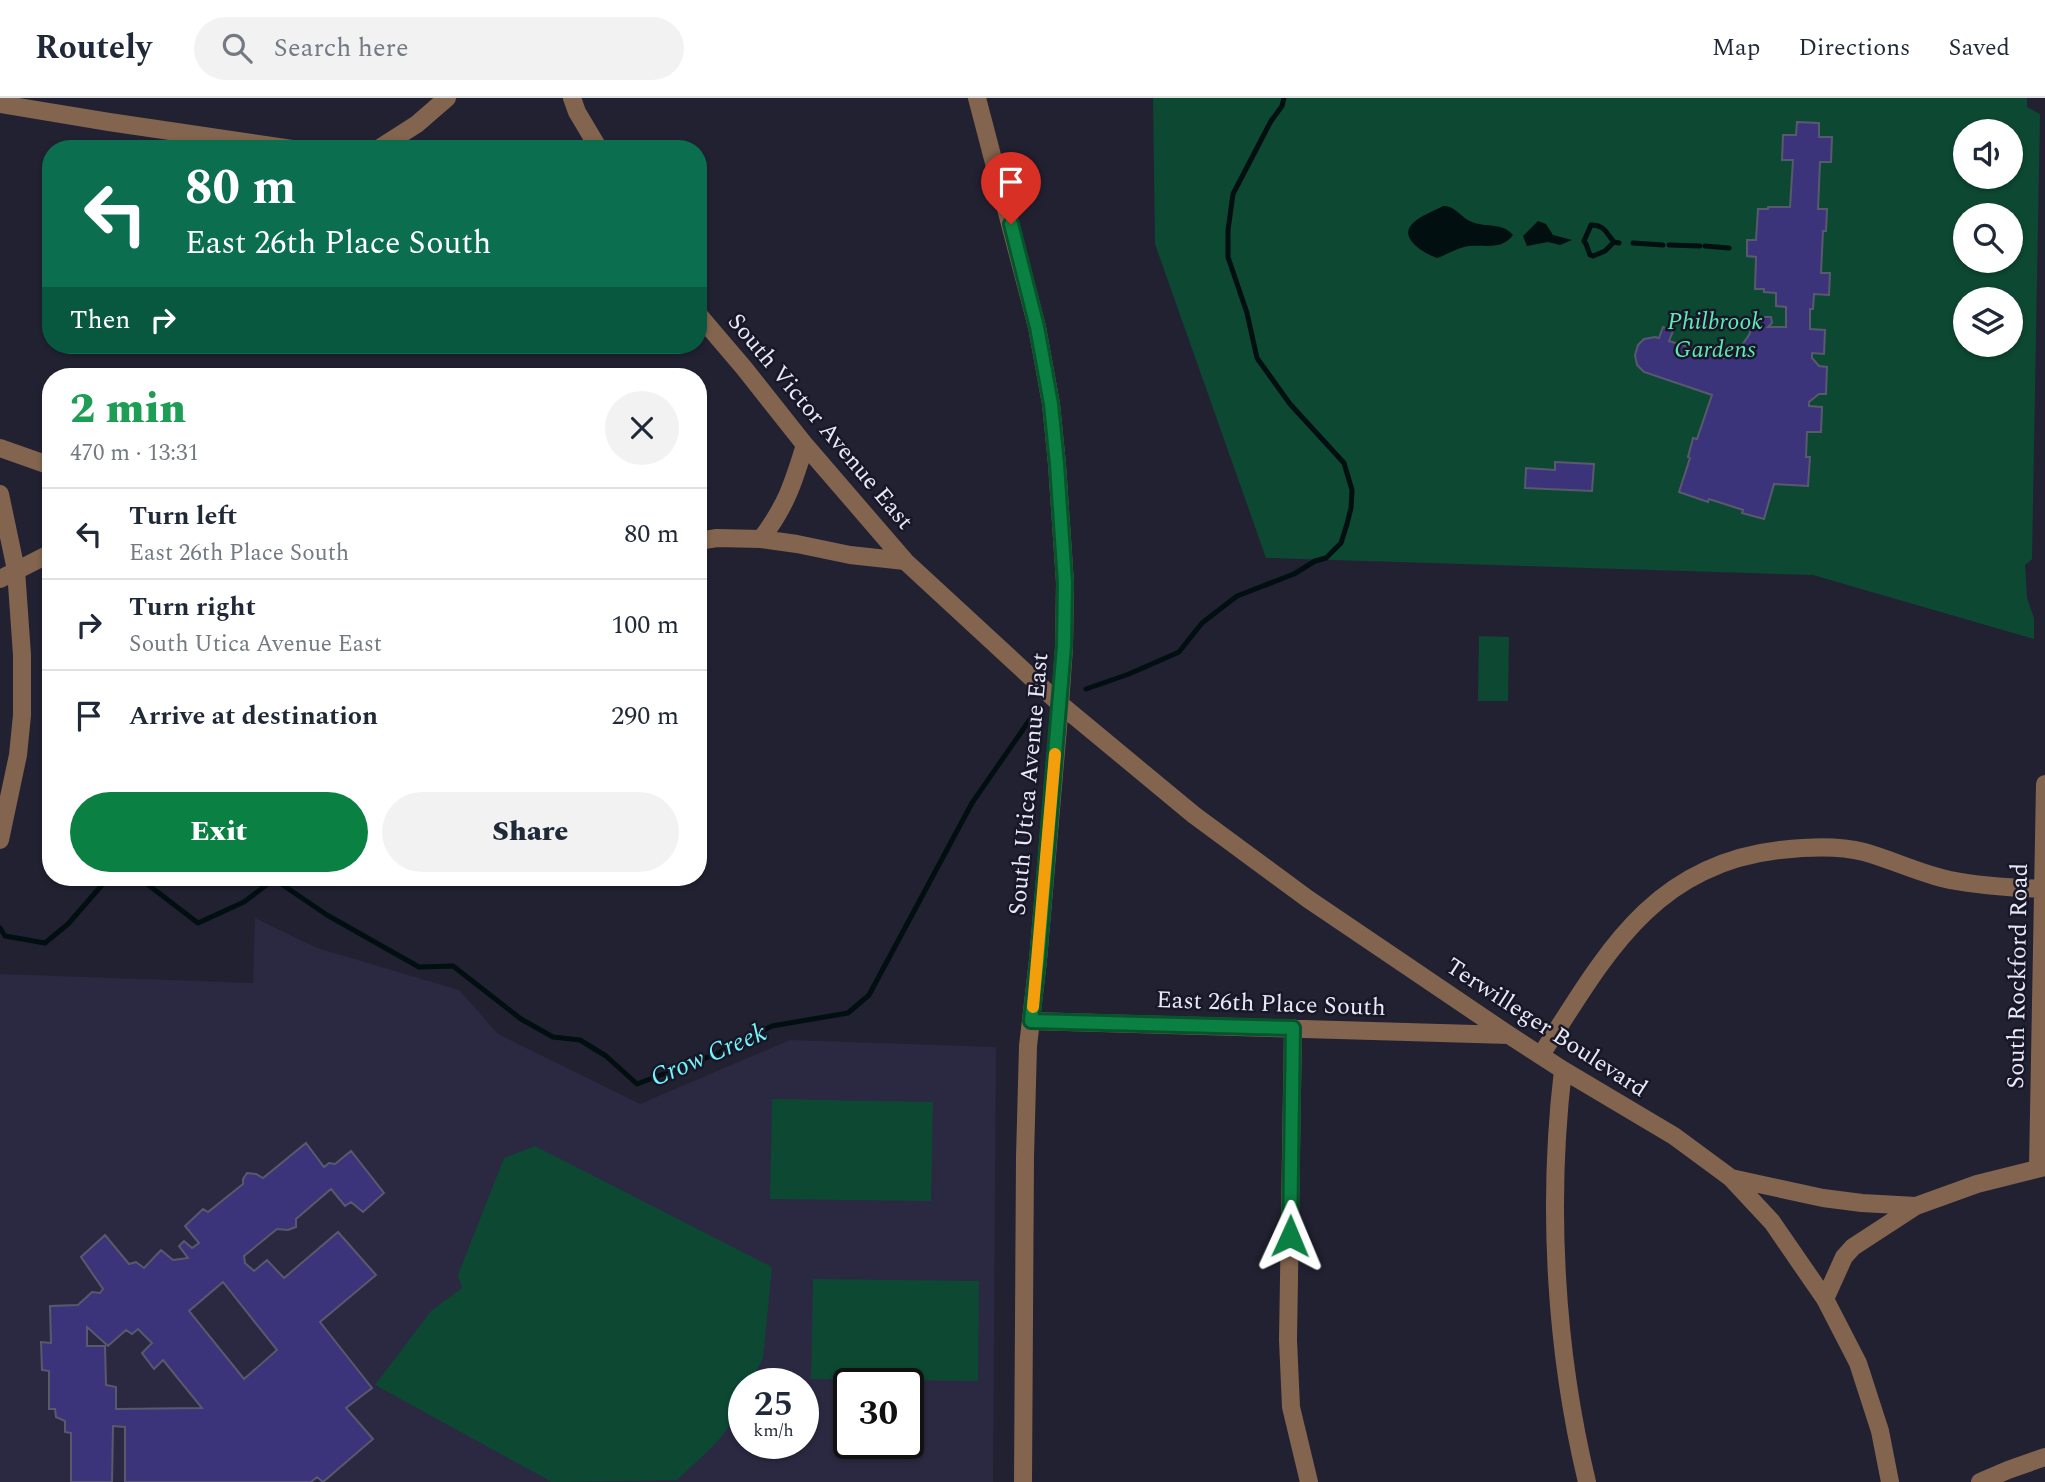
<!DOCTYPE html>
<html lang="en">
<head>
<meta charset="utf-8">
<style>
  body { margin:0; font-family:Spectral,serif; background:#f2f2f3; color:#1f2937; height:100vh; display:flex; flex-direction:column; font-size:26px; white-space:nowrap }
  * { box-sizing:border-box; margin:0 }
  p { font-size:23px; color:#747a83 }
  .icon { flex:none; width:38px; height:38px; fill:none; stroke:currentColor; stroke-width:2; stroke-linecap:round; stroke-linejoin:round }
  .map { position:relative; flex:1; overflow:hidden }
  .drawer { position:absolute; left:42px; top:270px; width:665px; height:518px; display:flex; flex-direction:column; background:#fff; border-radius:28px; box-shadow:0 2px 5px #0004 }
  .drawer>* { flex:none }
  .guide { position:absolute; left:42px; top:42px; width:665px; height:214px; border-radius:28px; box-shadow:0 2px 5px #0004; background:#0b6e4f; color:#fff; overflow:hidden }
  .fabs { position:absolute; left:1953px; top:21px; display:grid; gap:14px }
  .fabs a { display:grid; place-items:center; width:70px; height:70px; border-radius:50%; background:#fff; box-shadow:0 2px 5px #0004; font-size:35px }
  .speed { position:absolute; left:728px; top:1270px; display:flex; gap:14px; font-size:35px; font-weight:700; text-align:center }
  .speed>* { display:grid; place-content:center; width:91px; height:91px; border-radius:50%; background:#fff; box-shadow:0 2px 5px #0004; line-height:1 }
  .speed small { font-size:18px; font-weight:400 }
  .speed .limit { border:4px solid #111; border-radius:10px; background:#fff; color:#111 }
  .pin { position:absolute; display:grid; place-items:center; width:60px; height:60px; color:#fff; margin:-72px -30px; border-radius:50% 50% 50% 0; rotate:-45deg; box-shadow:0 0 7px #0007 }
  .pin .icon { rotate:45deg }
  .me { position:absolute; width:77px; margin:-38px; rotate:1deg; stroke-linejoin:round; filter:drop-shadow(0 0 5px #0008) }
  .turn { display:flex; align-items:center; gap:24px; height:147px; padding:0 28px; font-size:32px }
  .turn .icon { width:91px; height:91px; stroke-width:2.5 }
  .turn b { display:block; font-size:49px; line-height:60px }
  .then { display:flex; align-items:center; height:66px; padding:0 28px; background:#0003; gap:14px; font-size:26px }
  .round { display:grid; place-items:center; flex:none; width:74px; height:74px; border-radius:37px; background:#f2f2f3 }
  .overview { display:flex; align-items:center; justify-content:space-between; height:119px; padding:0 28px }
  h1 { font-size:42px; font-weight:800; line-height:52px; color:#1e9e55 }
  .button { display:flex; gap:14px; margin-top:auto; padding:14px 28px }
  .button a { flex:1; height:80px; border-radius:42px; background:#0b8043; color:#fff; font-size:28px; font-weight:800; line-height:80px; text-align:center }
  .button a+a { background:#f2f2f3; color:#1f2937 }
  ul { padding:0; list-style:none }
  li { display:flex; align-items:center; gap:21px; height:91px; padding:0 28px; border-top:2px solid #e0e1e3 }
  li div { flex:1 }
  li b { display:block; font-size:26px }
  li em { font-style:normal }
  header { display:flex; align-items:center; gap:42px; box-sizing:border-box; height:98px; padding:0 35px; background:#fff; border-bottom:2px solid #e0e1e3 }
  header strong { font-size:33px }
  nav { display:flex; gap:38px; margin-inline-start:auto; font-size:24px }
  .search { width:490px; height:63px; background:#f2f2f3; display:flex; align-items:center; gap:18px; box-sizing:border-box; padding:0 24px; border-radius:38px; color:#747a83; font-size:26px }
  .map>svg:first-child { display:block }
  .built { fill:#2a2941; fill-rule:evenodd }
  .green { fill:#0d4833; fill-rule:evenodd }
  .water { fill:#020f10 }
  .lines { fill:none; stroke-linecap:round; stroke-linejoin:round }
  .stream { stroke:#020f10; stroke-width:5 }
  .building { fill:#3b347a; stroke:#59596e; stroke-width:2; fill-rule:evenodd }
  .minor { stroke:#83644e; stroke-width:18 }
  .route-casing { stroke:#07532c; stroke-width:18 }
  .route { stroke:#0b8043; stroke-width:12 }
  .slow { stroke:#f59e0b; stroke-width:12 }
  .labels { text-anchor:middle; stroke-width:5; stroke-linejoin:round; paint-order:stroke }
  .park-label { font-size:24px; font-style:italic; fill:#5eeab3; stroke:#181728 }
  .street-label { font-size:24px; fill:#e8e9f5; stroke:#181728 }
  .water-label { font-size:26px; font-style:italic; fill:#72f5fd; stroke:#181728 }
</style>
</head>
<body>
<header>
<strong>Routely</strong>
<div class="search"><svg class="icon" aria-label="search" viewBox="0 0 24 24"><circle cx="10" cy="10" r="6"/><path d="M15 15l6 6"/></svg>Search here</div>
<nav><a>Map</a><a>Directions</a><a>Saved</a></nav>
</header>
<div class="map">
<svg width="2045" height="1384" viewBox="0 0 2045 1384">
  <rect width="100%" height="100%" fill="#212132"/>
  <path class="built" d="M255,820l62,30 142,42 39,44 142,70 150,-64 206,7 -3,435h-993v-508l253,9zM744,1286h59v60h-59zM849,1286h59v60h-59z"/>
  <path class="green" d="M1153,0h874v9l13,7 -8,445 -7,6 2,33 7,20v21l-221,-64 -547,-17 -111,-314zM1965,33h46v46h-46zM1965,117h46v46h-46zM1965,201h46v46h-46z
    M1479,538l30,1 -1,64h-30z
    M772,1001l161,3 -2,99 -161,-2z
    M535,1048l237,121 -9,91 -13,26h-6c0,41 -40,70 -67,96l-125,2 -177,-97 56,-74 31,-23 -4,-13 46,-117z
    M813,1181l166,2 -1,100 -167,-2z"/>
  <path class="water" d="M1443,108c13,0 17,11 29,16 15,6 30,0 41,13 -12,17 -32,8 -49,12 -9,2 -18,8 -27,11 -12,-4 -40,-20 -24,-35 7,-7 21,-12 30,-17z
    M1538,123l8,3 7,11 19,5 -12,5 -12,-3 -21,4 -4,-10z"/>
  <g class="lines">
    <path class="stream" d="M1614,144l-9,9 -12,5 -3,-1 -4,-11 -2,-3 7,-16c14,0 15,8 23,17l5,1
      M1633,145l30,2
      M1669,147l31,1
      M1705,148l24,2
      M1086,591l43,-15 50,-22 23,-29 35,-27 57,-22 21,-13 11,-3 15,-15 6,-19 4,-16 1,-18 -8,-27 -54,-59 -33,-46 -10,-45 -19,-56v-27l5,-36 38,-73 11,-15 2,-8
      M138,779l60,46 46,-21 30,-23 53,36 92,52 34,-1 68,53 32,18 27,3 26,16 31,28 79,-30 56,-28 76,-13 21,-18 103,-192 61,-88
      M0,830l5,8 40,7 23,-19 41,-47"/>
  </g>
  <path class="building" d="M1797,24l22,1v14h13l-1,25h-11l-2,47h9l-1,22h-3l-2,42h9l-1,22 -15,-1 -1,15h-3v20l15,1 -1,24 -12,-1v5l7,8 8,1 -1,27h-7l-10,8v4l13,1 -1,25h-14l-1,25h4l-2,29 -34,-2 -10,35 -22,-6 1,-3 -34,-11 -1,3 -29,-10 11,-34 -2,-1 5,-19 4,1 15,-44 -68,-23 -7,-7 -2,-10 3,-10 6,-6 11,-2 4,1 4,-11 10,4 -4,10 55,17 3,-10 10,2 -1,4h2l2,-6 9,-13 5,-13 6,-5h11l1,6 -4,4h18v-20l-10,-1v-13l-12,-1v-3h-9l1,-32 -9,-1v-16h9l2,-31h10v-2h22l3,-47h-11l1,-25h13z
    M1555,364l39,2 -2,27 -67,-3 1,-20 29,2z
    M306,1045l18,24 5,-4 6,1 16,-13 33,42 -21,19 -12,-10 -6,4 -14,-17 -35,30v8l-8,3 -11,-1 -33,27 1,7 9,8 13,-11 17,18 54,-46 38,43 -56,47 52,66 -26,20 27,31 -50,43 -6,-5 -6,5h-186v-55l-12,-1 -1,56h-41v-49l-6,-1v-11l-9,-4 -1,-8h-6v-38l-7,-1 -1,-28 10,1 -1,-37 28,-1 14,-13 8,1 3,-4 -22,-32 24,-22 24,29 7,-2 8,6 17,-18 12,10 15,-2 -9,-12 5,-5 8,7 7,-5 -14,-17 18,-17 5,3 35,-28v-5l4,-6 9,1 7,4zM223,1184l54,68 -33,29 -55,-68zM87,1229l21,19 18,-16 6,4 6,-5 14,14 -10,10 12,16 9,-9 39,48 -86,1v-22l-10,-2 -1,-39h-18z"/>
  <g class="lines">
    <path class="minor" d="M572,0l5,14 22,37
      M977,0l60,229 14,77 6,60 8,119 -1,64 -4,57 -22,256 -10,86 -3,111 -2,325
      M0,6l109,18 183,27
      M378,51l39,-25 30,-26
      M698,216l46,54 61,77 100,116 155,143 134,111 114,84 201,136 54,35 111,66 57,42 41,44 53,77 33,64 22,68 10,51
      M0,350l51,18
      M0,396l16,76 6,85v60l-4,40 -18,85
      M761,441c25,-33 32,-55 44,-94
      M698,443l19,-3 44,1 36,5 53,11 55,6
      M0,481l51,-26
      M1031,923l478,14
      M1293,930l-5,312 3,67 18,75
      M1541,957c63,-98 110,-190 239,-205 27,-3 57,-5 84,2 29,8 57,22 86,28 31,6 63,8 95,9
      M1563,972c-16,134 -8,280 24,412
      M2038,1070l7,-384
      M1731,1080l92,20 39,5 54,3
      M1825,1201l19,-42 9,-10 63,-41 61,-22 68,-17
      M1980,1384l28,-12 37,-13"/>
  </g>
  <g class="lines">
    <defs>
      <path id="route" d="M1011,126l26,103 14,77 6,60 8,119 -1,63 -26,314 -7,61 262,7 -3,208"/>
    </defs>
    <use href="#route" class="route-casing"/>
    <use href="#route" class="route"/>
    <path class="slow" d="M1033,909l22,-253"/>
  </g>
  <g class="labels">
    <g class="park-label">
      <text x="1715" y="231">Philbrook<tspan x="1715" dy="28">Gardens</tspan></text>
    </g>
    <g class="street-label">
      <text transform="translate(821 323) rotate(50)" y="8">South Victor Avenue East</text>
      <text transform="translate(1028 686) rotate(-85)" y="8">South Utica Avenue East</text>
      <text transform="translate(2017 878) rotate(-89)" y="8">South Rockford Road</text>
      <text transform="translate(1271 905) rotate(2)" y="8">East 26th Place South</text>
      <text transform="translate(1547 929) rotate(33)" y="8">Terwilleger Boulevard</text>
    </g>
    <g class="water-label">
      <text transform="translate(708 956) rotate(-23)" y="9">Crow Creek</text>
    </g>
  </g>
</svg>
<div class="fabs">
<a><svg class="icon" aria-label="sound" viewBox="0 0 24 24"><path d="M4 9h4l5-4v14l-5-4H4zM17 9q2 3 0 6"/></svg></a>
<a><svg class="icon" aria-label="search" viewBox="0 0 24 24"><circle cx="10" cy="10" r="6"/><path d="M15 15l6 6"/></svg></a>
<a><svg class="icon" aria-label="layers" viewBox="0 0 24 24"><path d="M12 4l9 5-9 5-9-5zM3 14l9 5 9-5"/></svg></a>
</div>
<div class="speed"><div>25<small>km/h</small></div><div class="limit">30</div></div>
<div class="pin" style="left:1011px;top:126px;background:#d93025"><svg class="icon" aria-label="arrive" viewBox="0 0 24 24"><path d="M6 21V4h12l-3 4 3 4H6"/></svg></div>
<svg class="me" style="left:1290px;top:1138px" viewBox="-20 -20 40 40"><path d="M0-17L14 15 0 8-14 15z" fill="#0b8043" stroke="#fff" stroke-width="4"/></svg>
<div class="guide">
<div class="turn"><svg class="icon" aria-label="left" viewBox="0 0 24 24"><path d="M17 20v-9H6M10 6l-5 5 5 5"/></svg><div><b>80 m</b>East 26th Place South</div></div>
<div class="then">Then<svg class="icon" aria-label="right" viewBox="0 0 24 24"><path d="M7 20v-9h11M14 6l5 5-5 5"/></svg></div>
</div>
<section class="drawer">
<div class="overview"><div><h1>2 min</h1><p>470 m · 13:31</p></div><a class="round"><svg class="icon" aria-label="close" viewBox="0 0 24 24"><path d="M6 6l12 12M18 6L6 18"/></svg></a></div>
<ul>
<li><svg class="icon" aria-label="left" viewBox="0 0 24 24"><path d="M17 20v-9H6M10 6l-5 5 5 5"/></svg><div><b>Turn left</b><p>East 26th Place South</p></div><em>80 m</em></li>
<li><svg class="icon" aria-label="right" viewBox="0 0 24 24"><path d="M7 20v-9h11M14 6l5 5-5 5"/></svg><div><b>Turn right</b><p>South Utica Avenue East</p></div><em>100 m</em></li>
<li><svg class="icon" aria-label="arrive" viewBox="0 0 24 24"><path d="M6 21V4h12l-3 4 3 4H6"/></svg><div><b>Arrive at destination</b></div><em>290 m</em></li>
</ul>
<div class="button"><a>Exit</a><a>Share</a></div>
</section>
</div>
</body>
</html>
